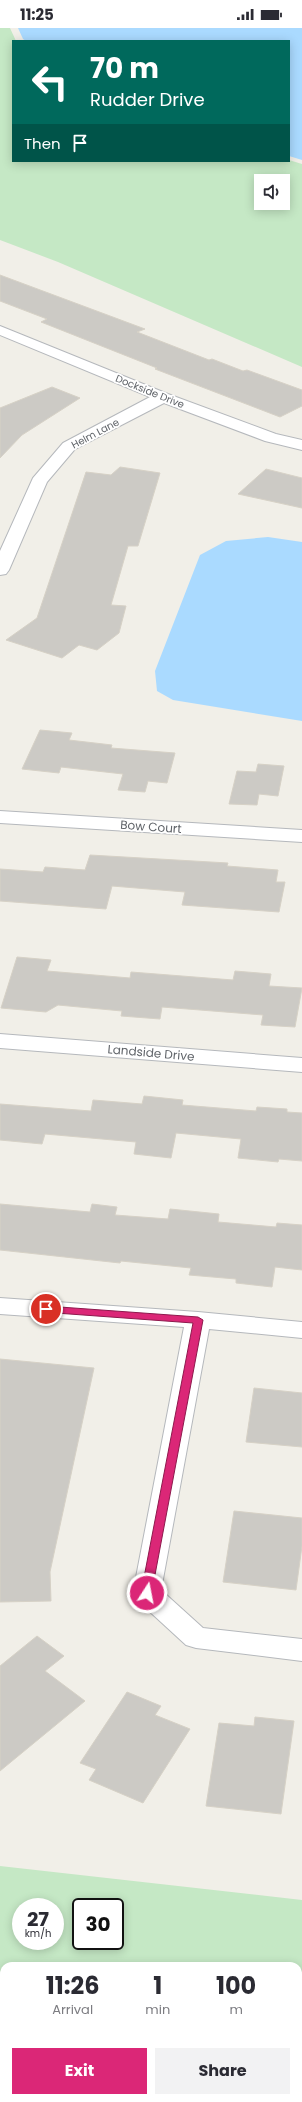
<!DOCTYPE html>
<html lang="en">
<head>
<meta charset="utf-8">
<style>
  body { margin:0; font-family:Poppins,sans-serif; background:#f2f2f3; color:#2b2b33; height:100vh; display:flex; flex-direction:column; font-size:15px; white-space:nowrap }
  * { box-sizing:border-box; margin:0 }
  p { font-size:13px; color:#7c7c81 }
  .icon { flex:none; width:22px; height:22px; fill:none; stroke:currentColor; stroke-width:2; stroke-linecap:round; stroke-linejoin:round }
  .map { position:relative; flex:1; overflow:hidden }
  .panel { position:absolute; left:0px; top:1934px; width:302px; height:140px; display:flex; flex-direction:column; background:#fff; border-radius:12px 12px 0 0; box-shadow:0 2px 10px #0003 }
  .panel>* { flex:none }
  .guide { position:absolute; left:12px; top:12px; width:278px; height:122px; border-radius:0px; box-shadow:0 2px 10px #0003; background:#00695c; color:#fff; overflow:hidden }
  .buttons { position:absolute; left:254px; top:146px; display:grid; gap:8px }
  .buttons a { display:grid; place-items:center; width:36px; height:36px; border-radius:0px; background:#fff; box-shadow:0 2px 10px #0003; font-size:20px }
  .speed { position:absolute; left:12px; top:1870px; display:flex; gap:8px; font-size:20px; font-weight:700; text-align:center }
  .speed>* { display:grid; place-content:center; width:52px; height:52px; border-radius:50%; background:#fff; box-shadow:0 2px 10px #0003; line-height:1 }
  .speed small { font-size:10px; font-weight:400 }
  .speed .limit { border:2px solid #111; border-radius:6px; background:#fff; color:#111 }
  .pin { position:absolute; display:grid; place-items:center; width:34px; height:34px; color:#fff; margin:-17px; border:2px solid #fff; border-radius:50%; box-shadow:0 1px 4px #0007 }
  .me { position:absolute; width:44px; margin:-22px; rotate:11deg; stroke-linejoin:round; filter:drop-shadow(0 0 3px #0008) }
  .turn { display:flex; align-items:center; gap:14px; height:84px; padding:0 12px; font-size:18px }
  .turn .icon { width:52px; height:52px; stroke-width:2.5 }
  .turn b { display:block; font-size:28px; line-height:34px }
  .then { display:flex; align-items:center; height:38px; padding:0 12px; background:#0003; gap:8px; font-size:15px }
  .eta { display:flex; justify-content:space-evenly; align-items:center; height:68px; text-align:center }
  .eta b { font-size:24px; font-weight:700; line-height:28px }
  .primary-button { display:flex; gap:8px; margin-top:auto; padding:8px 12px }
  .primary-button a { flex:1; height:46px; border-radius:0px; background:#db2777; color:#fff; font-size:16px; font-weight:700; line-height:46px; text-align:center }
  .primary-button a+a { background:#f2f2f3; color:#2b2b33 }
  .status { display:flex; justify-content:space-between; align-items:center; height:28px; padding:0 20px; background:#fff; direction:ltr }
  .status svg { height:11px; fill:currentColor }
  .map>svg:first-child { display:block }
  .green { fill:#c5e8c5; fill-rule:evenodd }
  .water { fill:#aadaff }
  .building { fill:#cccac5; stroke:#d6d1c6 }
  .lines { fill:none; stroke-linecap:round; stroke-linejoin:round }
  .street-casing { stroke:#b5b8bc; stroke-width:2 }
  .street { fill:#fff; fill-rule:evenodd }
  .route { fill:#db2777; stroke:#8e194d }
  .labels { text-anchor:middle; stroke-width:3.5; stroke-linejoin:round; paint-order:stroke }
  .far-street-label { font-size:10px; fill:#5f6368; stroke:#fff }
  .street-label { font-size:12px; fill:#5f6368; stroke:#fff }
</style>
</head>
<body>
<div class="status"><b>11:25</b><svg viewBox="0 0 49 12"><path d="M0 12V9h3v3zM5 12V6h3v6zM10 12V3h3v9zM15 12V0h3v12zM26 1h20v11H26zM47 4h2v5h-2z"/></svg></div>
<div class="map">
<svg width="302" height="2074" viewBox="0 0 302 2074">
  <rect width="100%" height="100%" fill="#f1efe8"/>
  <path class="green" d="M0,0h10l6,13h-3v120l276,-1 13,4v203l-244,-105 -58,-22zM261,153h22v22h-22z
    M0,1838l302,34v202h-302zM21,1879h34v34h-34zM81,1879h34v34h-34zM4,1938h294v132h-294z"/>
  <path class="water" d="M18,0h284v132l-13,-4v-115h-263l-3,-2z
    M268,509l34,5v179l-129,-21 -16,-9 -2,-20 45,-116 26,-14z"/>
  <path class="building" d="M0,247l145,54 -8,3 72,28 3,-1 31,12 4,-1 55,20v16l-22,11 -125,-48 2,-1 -116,-46 6,-3 -47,-18z
    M52,359l28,11 -58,37 -22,23v-50z
    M120,439l40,6 -22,73h-10l-17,59 15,1 -7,27 -22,17 -18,-5 -17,13 -56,-18 31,-22 49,-146 25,3z
    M266,441l36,9v30l-64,-14z
    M40,702l32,3 -3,7 43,5 -1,3 64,5 -8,30 -19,-2 -3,11 -27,-2 5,-16 -62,-7 -2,6 -37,-4z
    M258,736l26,2 -6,30 -19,-2 -2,11 -28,-1 8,-33 19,1z
    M90,827l138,8 -1,3 51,4 -2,12h9l-6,30 -97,-7 3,-13 -73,-6 -6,23 -106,-8v-32l43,3 2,-5 40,3z
    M17,929l34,3 -4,11 83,7 1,-6 102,8 2,-9 36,3 -2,12 33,2 -7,39 -34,-2 2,-10 -101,-8 -2,12 -39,-3 1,-5 -64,-6 -12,7 -45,-4z
    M144,1068l39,4 -1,5 74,6 1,-4 30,2v3l15,1v48l-23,-2 -1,3 -40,-4 3,-19 -65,-6 -5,25 -37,-4 2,-12 -91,-8 -3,10 -42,-4v-36l91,7 2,-11 49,4z
    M0,1176l90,8 2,-8 25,3 -2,8 53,4 2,-10 49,5 -1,8 58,5 1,-4 25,2v45l-27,-3 -3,20 -36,-4v-4l-47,-4 2,-7 -70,-7 -1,2 -120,-13z
    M0,1331l94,9 -44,204 1,29 -51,1z
    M254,1360l48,5v54l-56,-5z
    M234,1483l68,7v28l-6,44 -73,-8z
    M37,1608l27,20 -19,15 40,30 -85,70v-105z
    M127,1664l34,14 -6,9 35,14 -47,74 -54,-23 7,-11 -16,-6z
    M255,1689l39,4 -13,93 -75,-8 13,-83 35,3z"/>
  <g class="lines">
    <defs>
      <path id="street" d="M0,298l168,68 108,40 26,6v10l-37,-9 -101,-38 -89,46 -28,33 -38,88 -3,4 -6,1v-24l33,-73 30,-35 87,-46 -150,-62z
        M0,783l302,19v12l-302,-19z
        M0,1006l302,24v14l-302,-24z
        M0,1270l198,14 104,10v16l-93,-9 -48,261 42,38 99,11v22l-106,-13 -10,-3 -49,-45 -4,-7 51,-266 -184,-13z"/>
    </defs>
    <use href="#street" class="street-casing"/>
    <use href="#street" class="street"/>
  </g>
  <path class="route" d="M46,1278l152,11 5,3 -52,276h-8l-2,-3 52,-270 -151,-11 -1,-3 1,-2z"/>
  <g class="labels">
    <g class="far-street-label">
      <text transform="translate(150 363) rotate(22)" y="4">Dockside Drive</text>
      <text transform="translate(95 405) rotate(-28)" y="4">Helm Lane</text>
    </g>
    <g class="street-label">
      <text transform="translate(151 799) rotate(4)" y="4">Bow Court</text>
      <text transform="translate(151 1025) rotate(5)" y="4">Landside Drive</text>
    </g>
  </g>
</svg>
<div class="buttons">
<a><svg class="icon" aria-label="sound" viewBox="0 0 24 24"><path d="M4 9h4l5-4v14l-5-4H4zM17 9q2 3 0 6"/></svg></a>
</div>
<div class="speed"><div>27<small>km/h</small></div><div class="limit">30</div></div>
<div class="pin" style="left:46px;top:1281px;background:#d93025"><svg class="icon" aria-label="arrive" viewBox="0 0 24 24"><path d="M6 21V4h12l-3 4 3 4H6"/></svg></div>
<svg class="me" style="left:147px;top:1565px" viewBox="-20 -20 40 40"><circle r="17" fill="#db2777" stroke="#fff" stroke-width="3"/><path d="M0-11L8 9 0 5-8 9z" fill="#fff"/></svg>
<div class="guide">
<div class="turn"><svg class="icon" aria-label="left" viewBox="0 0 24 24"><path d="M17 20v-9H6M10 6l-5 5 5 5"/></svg><div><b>70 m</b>Rudder Drive</div></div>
<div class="then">Then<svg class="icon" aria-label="arrive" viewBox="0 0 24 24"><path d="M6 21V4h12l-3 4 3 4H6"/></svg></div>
</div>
<section class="panel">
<div class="eta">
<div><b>11:26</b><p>Arrival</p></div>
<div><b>1</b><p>min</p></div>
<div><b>100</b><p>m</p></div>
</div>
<div class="primary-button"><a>Exit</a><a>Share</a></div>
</section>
</div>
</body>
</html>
